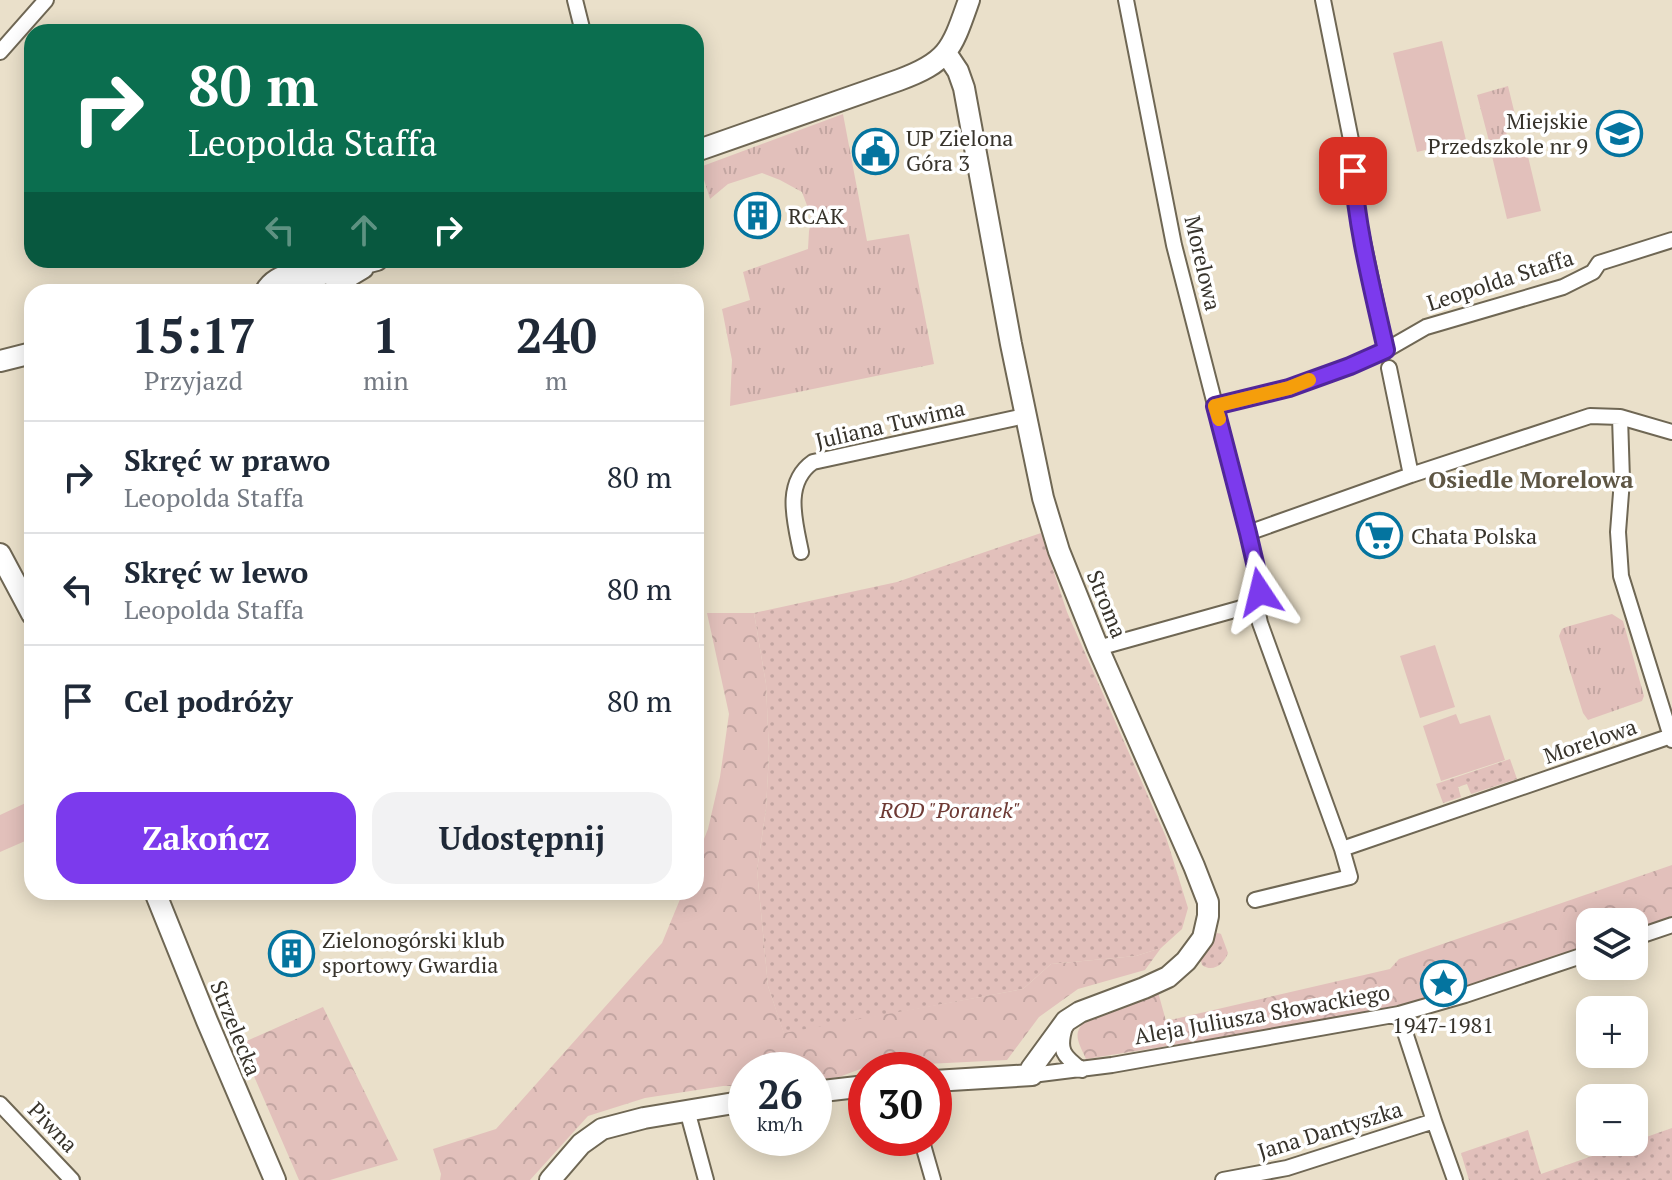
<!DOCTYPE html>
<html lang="pl">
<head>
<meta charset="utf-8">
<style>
  body { margin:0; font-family:"PT Serif",serif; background:#f2f2f3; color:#1f2937; height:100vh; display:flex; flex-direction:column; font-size:30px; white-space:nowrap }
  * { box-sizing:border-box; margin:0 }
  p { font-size:26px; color:#747a83 }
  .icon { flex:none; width:44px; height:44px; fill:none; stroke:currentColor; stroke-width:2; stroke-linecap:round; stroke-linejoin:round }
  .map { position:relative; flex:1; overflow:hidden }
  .panel { position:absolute; left:24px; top:284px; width:680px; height:616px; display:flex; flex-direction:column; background:#fff; border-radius:24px; box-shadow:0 4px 20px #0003 }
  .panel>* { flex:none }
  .hud { position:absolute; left:24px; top:24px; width:680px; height:244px; border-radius:24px; box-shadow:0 4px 20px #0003; background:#0b6e4f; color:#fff; overflow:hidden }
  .tools { position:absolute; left:1576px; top:908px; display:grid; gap:16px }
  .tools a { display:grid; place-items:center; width:72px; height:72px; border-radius:16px; background:#fff; box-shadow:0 4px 20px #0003; font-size:40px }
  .speed { position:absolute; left:728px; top:1052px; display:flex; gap:16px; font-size:40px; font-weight:700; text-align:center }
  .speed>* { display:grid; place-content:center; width:104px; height:104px; border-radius:50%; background:#fff; box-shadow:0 4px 20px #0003; line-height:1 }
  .speed small { font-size:20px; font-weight:400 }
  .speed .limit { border:12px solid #d22; background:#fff; color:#111 }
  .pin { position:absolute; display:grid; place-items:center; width:68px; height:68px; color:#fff; margin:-34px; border-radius:16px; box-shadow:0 4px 12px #0006 }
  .me { position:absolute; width:88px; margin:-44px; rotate:350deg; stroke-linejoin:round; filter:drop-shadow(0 0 6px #0008) }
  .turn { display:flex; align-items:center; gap:28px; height:168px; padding:0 32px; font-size:36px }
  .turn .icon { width:104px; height:104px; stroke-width:2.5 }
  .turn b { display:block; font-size:56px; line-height:68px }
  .lanes { display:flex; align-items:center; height:76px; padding:0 32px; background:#0003; justify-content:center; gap:40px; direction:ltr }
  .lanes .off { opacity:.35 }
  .eta { display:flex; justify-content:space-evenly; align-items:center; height:136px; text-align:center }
  .eta b { font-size:48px; font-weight:700; line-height:56px }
  .primary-button { display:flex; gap:16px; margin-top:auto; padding:16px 32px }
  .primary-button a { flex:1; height:92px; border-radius:24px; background:#7c3aed; color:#fff; font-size:32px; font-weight:700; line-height:92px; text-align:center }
  .primary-button a+a { background:#f2f2f3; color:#1f2937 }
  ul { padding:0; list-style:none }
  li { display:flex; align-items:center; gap:24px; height:112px; padding:0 32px; border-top:2px solid #e0e1e3 }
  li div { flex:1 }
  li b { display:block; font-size:30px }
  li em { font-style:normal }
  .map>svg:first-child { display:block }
  .grass { fill:url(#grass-dots) }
  .forest { fill:url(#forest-crowns) }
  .park { fill:url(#park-tufts) }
  .pitch { fill:#e2c0bb }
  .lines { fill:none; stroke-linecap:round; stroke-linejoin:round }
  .street-casing { stroke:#6f6754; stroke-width:18 }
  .secondary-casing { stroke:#6f6754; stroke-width:24 }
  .street { stroke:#fff; stroke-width:14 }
  .secondary { stroke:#fff; stroke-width:20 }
  .route-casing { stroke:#51269a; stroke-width:20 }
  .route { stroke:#7c3aed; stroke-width:14 }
  .slow { stroke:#f59e0b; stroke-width:14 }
  .labels { text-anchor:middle; stroke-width:7; stroke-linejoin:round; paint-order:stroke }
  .poi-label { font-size:22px; fill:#37332b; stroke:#fff; text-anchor:start }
  .street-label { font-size:22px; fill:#37332b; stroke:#fff }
  .park-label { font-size:22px; font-style:italic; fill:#6e3a34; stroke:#fff }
  .neighbourhood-label { font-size:24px; font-weight:bold; fill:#5e5644; stroke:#fff }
</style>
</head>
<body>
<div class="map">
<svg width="1672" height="1180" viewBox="0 0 1672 1180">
  <defs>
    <pattern id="grass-dots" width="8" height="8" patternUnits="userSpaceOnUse" patternTransform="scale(2)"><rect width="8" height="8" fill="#e2c0bb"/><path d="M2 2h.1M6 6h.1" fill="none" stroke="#c2a5a1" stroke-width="1.8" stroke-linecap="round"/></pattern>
    <pattern id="forest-crowns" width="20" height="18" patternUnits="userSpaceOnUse" patternTransform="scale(2)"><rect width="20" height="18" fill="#e2c0bb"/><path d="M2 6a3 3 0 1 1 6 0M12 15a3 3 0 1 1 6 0" fill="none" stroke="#c2a5a1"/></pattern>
    <pattern id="park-tufts" width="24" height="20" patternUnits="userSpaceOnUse" patternTransform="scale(2)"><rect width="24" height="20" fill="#e2c0bb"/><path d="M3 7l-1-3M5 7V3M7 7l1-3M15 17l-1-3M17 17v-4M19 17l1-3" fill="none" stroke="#c2a5a1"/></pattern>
  </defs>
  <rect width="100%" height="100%" fill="#eae0ca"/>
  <path class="grass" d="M1041,533l26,79 99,225 22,71 -6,21 -21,19 -25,8 -85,8 -28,25 -239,45 -16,-48 -11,-116 9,-61 3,-56 -3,-69 -12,-71 143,-31z
    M1510,759l7,20 -46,15 -4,-10 -9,3 3,10 -18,6 -7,-19z
    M1217,933l4,1 7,19c-4,11 -15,20 -26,12l-2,-8z
    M1672,1128v52h-203l-8,-27 67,-23 13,44z"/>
  <path class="forest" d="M707,613h47l12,71 3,69 -3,56 -9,61 11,116 16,47 239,-44 28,-25 85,-8 25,-8 -16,22 -67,19 -39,28 -32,43 -141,7 -27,10 -25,4v-11h-68v16h-23l-78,12 -57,18 -58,64h-90l1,-6 -8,-25 63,-20 166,-186 21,-51h13v-33l12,-30 12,-52 9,-63z
    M1672,865v53l-38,13v-9h-44v23l-166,55 -69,16 -269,43c-8,-18 -15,-26 2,-41l70,-26 8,29 224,-52 9,-10z
    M323,1007l75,153 -68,20h-31l-59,-136z"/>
  <path class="park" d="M1508,86l10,41 -12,3 1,7 -18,4 -12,-46z
    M843,114l24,127 42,-7 25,130 -204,42 2,-46 -10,-51 28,-9 -7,-28 65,-23 1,-18 3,-12 -10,-27 -22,-12 -18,-7 -34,11 -18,15 -10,-32z
    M1612,614l11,7 21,75 -2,5 -54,19 -5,-7 -24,-77 3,-7 4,-2z"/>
  <path class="pitch" d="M1442,41l24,99 -49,12 -24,-99z
    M1526,148l15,63 -34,8 -15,-63z
    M1435,645l20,62 -35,11 -20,-62z
    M1456,714l4,10 30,-9 15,45 -64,21 -18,-55z
    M32,800v38l-32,14v-37z"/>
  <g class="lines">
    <defs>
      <path id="street" d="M575,0l8,32
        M1126,0l48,245 74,288
        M1323,0l29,145 3,52 5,30 26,123
        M0,52l46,-52
        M1389,368l22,107
        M1215,406l74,-18 61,-22 36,-16 40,-23 137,-40 30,-15 6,-9 73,-23
        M1620,417l2,63 -4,52 3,44 51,164
        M801,552c-6,-30 -18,-69 12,-90l212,-46
        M1098,648l158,-44 4,-12 -2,-16 -10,-43 163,-58 179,-59 30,1 52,15
        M1342,849l329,-113
        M1255,900l95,-23 -8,-28 -82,-226 -4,-19
        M1634,938l38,-13
        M1065,1027c-7,23 -2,29 17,43
        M1032,1075l80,-10 287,-51 66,-19 125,-42
        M0,1104l72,76
        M687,1110l19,70
        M1434,1121l21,59
        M921,1138l12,42
        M1223,1180l64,-12 147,-47 -35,-107"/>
      <path id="secondary" d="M696,151l203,-71c50,-18 53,-32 70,-80
        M298,276l21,-1 58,-15
        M265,292c13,-22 38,-21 51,0
        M332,292l16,-15 15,-9
        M0,361l32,-8
        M0,554l32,60
        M155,892l52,129 68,159
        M934,1081l98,-6 -1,-6 35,-48 14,-9 64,-24 24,-11 18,-16 17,-23 5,-22v-14l-14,-36 -96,-218 -39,-97 -16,-53 -32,-154 -47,-256 -6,-17 -12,-18
        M814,1092l52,-6
        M550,1180l31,-36 21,-15 42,-11 102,-17"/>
    </defs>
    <use href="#street" class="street-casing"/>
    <use href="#secondary" class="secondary-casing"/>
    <use href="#street" class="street"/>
    <use href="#secondary" class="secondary"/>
  </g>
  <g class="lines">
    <defs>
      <path id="route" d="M1260,592l-2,-16 -10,-43 -33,-127 74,-18 61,-22 36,-16c-13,-59 -29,-119 -33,-179"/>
    </defs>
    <use href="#route" class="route-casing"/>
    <use href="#route" class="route"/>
    <path class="slow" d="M1219,419l-4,-13 74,-18 20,-8"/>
  </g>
  <defs>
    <symbol id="school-ring" viewBox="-11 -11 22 22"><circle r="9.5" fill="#fff" stroke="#04749f" stroke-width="1.5"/><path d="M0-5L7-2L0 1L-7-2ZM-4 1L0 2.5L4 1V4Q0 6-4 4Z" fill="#04749f"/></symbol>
    <symbol id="civic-ring" viewBox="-11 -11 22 22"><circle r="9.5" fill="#fff" stroke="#04749f" stroke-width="1.5"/><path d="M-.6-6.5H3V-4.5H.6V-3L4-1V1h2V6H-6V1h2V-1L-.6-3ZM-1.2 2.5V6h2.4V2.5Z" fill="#04749f"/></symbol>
    <symbol id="building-ring" viewBox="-11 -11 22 22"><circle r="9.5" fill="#fff" stroke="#04749f" stroke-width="1.5"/><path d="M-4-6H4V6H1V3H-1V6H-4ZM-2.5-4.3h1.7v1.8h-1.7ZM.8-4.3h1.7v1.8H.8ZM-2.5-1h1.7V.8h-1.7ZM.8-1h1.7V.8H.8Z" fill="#04749f"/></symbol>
    <symbol id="supermarket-ring" viewBox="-11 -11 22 22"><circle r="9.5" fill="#fff" stroke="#04749f" stroke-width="1.5"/><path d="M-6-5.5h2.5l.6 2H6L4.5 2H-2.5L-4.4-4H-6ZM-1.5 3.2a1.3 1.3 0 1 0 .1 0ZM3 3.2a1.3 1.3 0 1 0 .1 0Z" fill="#04749f"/></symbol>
    <symbol id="sight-ring" viewBox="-11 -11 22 22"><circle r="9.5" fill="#fff" stroke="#04749f" stroke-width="1.5"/><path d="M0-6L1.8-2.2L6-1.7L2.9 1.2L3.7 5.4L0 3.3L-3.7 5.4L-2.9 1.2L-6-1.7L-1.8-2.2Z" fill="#04749f"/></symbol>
  </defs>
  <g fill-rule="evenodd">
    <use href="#school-ring" x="1594" y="108" width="51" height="51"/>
    <use href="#civic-ring" x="850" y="126" width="51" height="51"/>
    <use href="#building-ring" x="732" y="190" width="51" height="51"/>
    <use href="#supermarket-ring" x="1354" y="510" width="51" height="51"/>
    <use href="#building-ring" x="266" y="928" width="51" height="51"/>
    <use href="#sight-ring" x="1418" y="958" width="51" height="51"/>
  </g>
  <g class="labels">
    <g class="poi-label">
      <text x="1588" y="129" text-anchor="end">Miejskie<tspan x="1588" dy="25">Przedszkole nr 9</tspan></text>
      <text x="906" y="146">UP Zielona<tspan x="906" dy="25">Góra 3</tspan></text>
      <text x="788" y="224">RCAK</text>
      <text x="1411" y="544">Chata Polska</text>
      <text x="322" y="948">Zielonogórski klub<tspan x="322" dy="25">sportowy Gwardia</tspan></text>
      <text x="1443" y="1033" text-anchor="middle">1947-1981</text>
    </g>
    <g class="street-label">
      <text transform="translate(1203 263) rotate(77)" y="8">Morelowa</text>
      <text transform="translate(1500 280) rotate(-18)" y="8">Leopolda Staffa</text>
      <text transform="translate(890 424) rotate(-13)" y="8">Juliana Tuwima</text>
      <text transform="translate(1107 604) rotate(68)" y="8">Stroma</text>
      <text transform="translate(1590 741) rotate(-19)" y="8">Morelowa</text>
      <text transform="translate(1262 1014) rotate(-10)" y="8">Aleja Juliusza Słowackiego</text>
      <text transform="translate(236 1028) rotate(68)" y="8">Strzelecka</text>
      <text transform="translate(53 1127) rotate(46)" y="8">Piwna</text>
      <text transform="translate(1330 1130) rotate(-17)" y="8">Jana Dantyszka</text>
    </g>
    <g class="park-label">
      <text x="950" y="818">ROD "Poranek"</text>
    </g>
    <g class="neighbourhood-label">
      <text x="1531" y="488">Osiedle Morelowa</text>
    </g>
  </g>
</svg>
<div class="tools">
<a><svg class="icon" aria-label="layers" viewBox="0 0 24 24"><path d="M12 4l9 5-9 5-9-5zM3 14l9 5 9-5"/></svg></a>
<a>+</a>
<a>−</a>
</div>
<div class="speed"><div>26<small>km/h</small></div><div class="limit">30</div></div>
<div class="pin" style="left:1353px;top:171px;background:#d93025"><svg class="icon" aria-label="arrive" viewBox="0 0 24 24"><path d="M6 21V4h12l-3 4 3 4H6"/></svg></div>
<svg class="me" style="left:1260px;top:592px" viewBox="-20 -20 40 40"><path d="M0-17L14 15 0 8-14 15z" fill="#7c3aed" stroke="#fff" stroke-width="4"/></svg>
<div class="hud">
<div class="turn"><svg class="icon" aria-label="right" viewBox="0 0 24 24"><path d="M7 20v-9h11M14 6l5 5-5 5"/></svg><div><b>80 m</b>Leopolda Staffa</div></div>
<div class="lanes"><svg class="icon off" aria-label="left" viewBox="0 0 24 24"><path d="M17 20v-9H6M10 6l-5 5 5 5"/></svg><svg class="icon off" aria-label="ahead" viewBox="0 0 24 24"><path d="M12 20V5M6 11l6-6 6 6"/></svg><svg class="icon" aria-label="right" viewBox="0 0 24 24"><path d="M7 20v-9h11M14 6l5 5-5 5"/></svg></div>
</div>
<section class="panel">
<div class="eta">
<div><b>15:17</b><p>Przyjazd</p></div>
<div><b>1</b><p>min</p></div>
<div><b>240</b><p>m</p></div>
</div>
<ul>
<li><svg class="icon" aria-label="right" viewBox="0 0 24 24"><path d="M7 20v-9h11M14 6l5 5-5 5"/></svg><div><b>Skręć w prawo</b><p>Leopolda Staffa</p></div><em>80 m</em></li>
<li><svg class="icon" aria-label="left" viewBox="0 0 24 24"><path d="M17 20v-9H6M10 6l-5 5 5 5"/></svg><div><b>Skręć w lewo</b><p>Leopolda Staffa</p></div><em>80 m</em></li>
<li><svg class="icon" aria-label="arrive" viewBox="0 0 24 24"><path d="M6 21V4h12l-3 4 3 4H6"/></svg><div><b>Cel podróży</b></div><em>80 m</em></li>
</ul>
<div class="primary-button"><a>Zakończ</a><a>Udostępnij</a></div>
</section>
</div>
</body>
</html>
